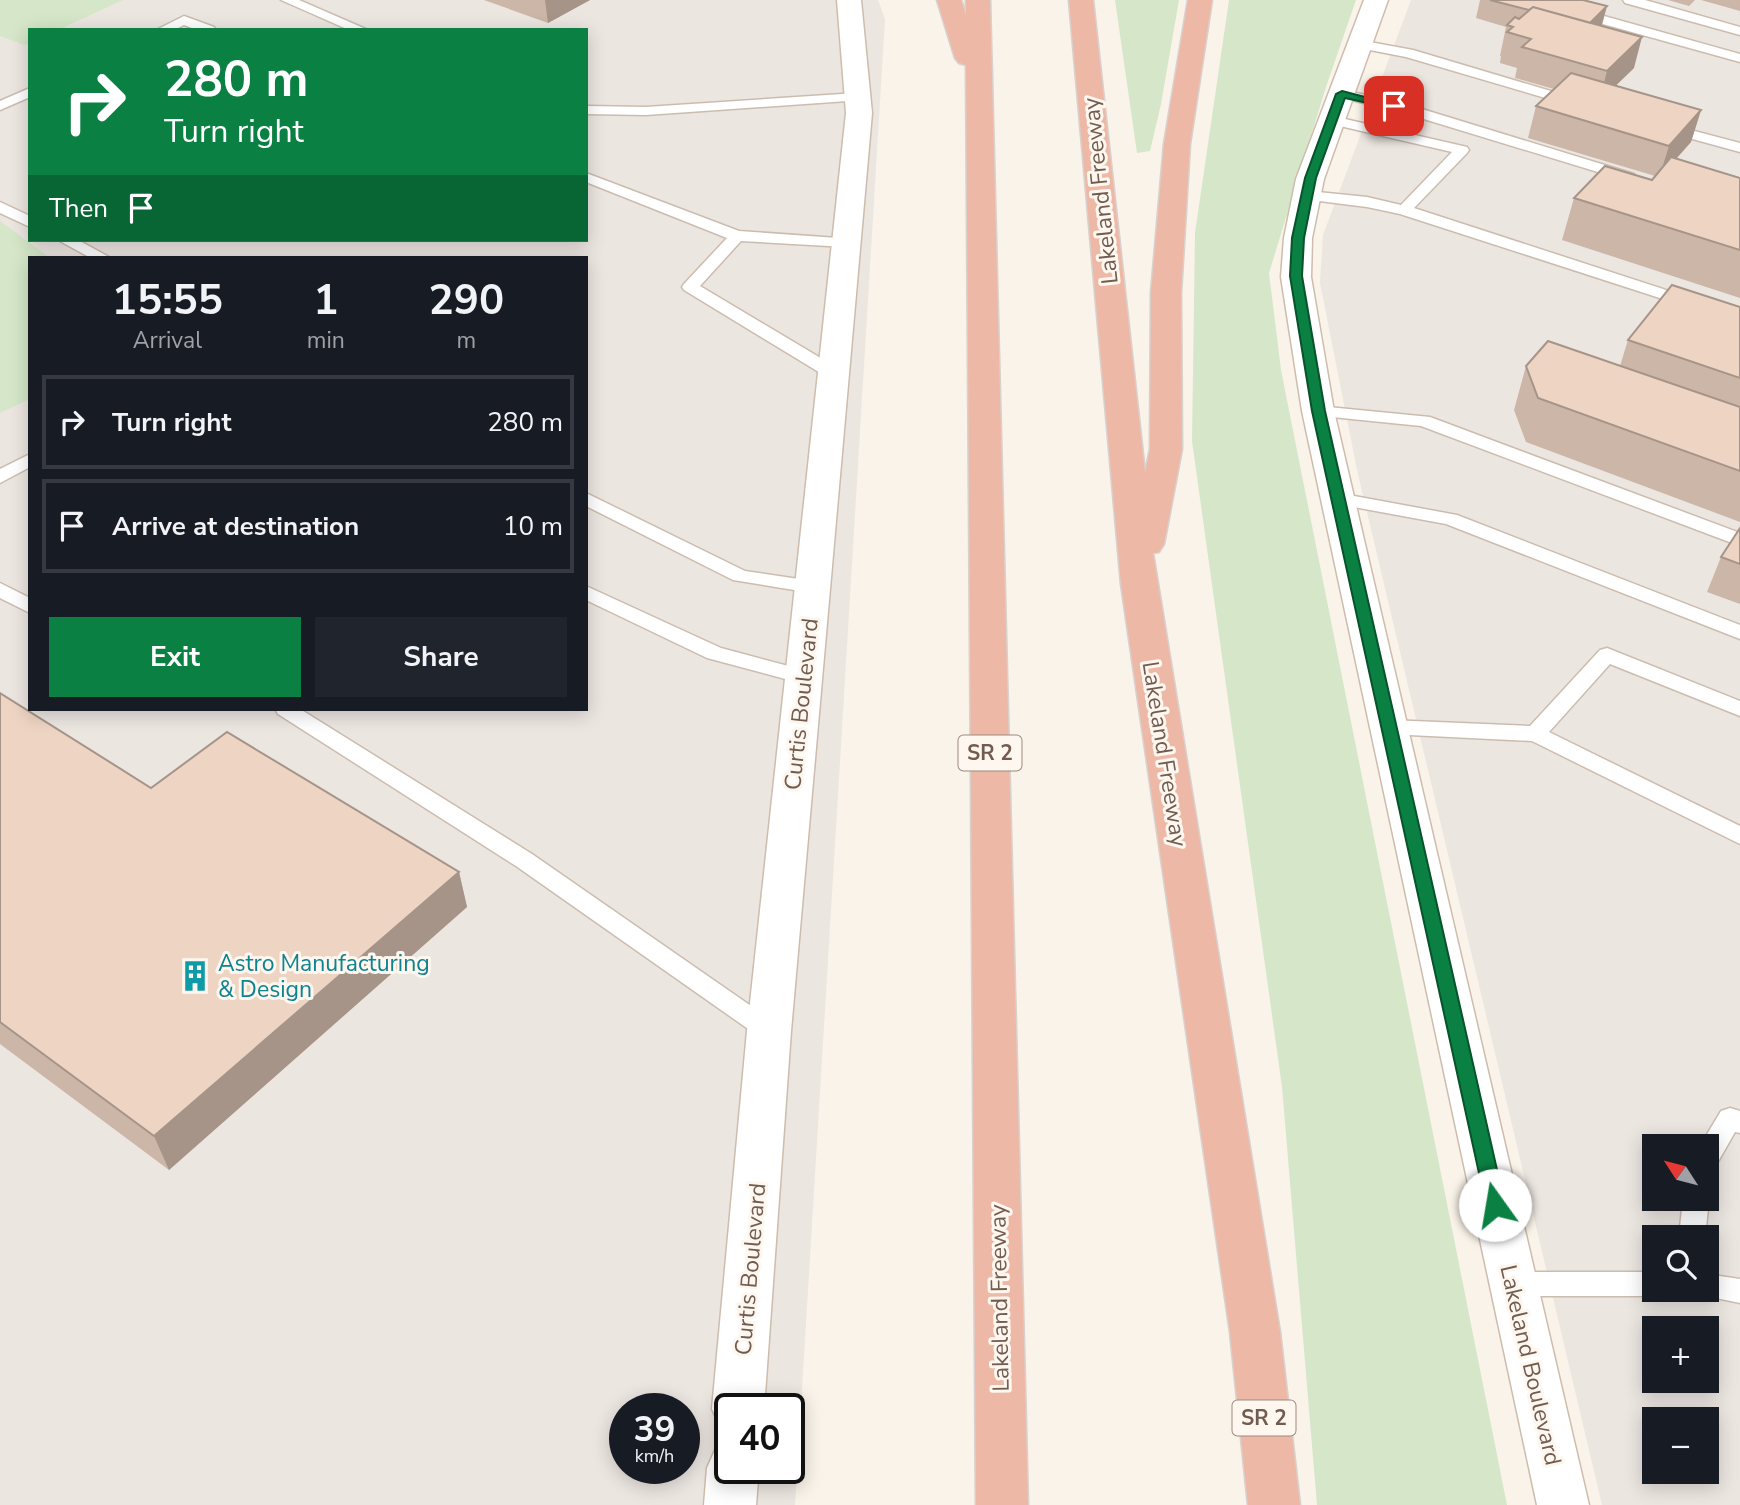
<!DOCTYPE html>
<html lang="en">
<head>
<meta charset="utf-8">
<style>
  body { margin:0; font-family:"Nunito Sans",sans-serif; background:#20242c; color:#f1f3f6; height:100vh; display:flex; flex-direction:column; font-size:26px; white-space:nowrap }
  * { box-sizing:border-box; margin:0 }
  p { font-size:23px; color:#9ea1a6 }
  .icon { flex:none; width:38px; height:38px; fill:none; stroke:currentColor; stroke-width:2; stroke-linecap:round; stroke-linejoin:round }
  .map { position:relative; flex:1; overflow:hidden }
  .panel { position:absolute; left:28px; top:256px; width:560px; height:455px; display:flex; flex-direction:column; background:#171b24; border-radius:0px; box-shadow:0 4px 18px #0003 }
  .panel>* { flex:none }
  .guide { position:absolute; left:28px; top:28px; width:560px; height:214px; border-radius:0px; box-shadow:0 4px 18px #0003; background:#0b8043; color:#fff; overflow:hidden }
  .needle { width:46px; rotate:306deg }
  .buttons { position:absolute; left:1642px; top:1134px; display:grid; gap:14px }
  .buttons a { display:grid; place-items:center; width:77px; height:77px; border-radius:0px; background:#171b24; box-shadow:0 4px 18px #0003; font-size:35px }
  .speed { position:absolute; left:609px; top:1393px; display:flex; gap:14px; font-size:35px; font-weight:700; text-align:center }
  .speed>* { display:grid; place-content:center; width:91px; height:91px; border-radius:50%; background:#171b24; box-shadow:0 4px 18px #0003; line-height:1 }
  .speed small { font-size:18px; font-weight:400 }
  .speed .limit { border:4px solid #111; border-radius:10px; background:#fff; color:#111 }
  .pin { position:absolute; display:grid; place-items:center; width:60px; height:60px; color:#fff; margin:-30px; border-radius:14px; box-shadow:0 4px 10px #0006 }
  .me { position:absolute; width:77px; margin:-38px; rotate:347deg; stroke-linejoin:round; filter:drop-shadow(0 0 5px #0008) }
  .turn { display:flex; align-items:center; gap:24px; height:147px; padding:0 21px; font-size:32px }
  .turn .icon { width:91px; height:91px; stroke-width:2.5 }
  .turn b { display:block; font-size:49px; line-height:60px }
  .then { display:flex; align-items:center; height:66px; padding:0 21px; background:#0003; gap:14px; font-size:26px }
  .eta { display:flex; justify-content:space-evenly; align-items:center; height:119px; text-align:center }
  .eta b { font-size:42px; font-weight:700; line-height:49px }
  .primary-button { display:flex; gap:14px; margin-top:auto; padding:14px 21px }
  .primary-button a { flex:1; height:80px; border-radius:0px; background:#0b8043; color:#fff; font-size:28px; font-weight:700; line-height:80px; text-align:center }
  .primary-button a+a { background:#20242c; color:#f1f3f6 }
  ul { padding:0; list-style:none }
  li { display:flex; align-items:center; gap:21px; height:94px; margin:0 14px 10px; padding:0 7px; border:4px solid #363941; border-radius:0px }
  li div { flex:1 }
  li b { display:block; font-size:26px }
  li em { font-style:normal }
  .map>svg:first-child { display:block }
  .industrial { fill:#ece6e1; fill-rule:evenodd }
  .green { fill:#d5e7c8 }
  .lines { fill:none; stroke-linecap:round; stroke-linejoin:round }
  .lane-casing { stroke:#ccbcaf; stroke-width:3 }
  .secondary-casing { stroke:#cebcad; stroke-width:3 }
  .highway-casing { stroke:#d8d1ce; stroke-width:3 }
  .lane { fill:#fff; fill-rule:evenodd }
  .secondary { fill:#fff; fill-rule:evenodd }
  .highway { fill:#eeb8a6; fill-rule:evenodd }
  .wall { fill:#ccb6a8 }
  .shaded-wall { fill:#a69488 }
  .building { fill:#edd4c3; stroke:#a69488; stroke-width:2 }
  .route { fill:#0b8043; stroke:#07532c; stroke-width:2 }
  .labels { text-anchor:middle; stroke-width:6; stroke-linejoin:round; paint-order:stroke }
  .shield { fill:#fdf7ef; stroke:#9c8a7f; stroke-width:2 }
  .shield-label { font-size:21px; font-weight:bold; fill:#725b4f }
  .street-label { font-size:23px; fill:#725b4f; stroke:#fdf7ef }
  .culture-label { font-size:23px; fill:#0d838f; stroke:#fdf7ef; text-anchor:start }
</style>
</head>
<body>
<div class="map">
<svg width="1740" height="1505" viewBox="0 0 1740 1505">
  <rect width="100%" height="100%" fill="#faf3e9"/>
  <path class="industrial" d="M0,0h878l7,19 -90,1486h-795zM30,30h556v210h-556zM30,257h556v452h-556zM625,1409h59v59h-59zM730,1409h59v59h-59z
    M1411,0h329v1505h-138l-245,-1035 -37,-187 3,-48zM1654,1146h52v53h-52zM1654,1237h52v53h-52zM1654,1328h52v53h-52zM1654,1419h52v53h-52z"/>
  <path class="green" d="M0,0h123l-65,30h-28v13l-6,2 -24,-9z
    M1115,0h64l-18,104 -11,47 -13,2z
    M1229,0h127l-30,87 -57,186 12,97 226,1135h-190l-35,-418 -90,-646 3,-208z
    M0,221l49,36h-19v142l-30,14z"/>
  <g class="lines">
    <defs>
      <path id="lane" d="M281,0h18l69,30h-19z
        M1525,0h22l193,54v8l-213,-59z
        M1623,0h22l95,27v8l-115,-32z
        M184,16l30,11 2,3h-19l-13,-5 -10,5h-18z
        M1359,40l54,10 168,50 2,3 -7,4 -170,-50 -52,-10 -2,-3z
        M30,88v9l-30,13v-9z
        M1342,90l57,12 235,72 2,3 -7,4 -5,-1 -233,-71 -54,-12 -2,-3z
        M857,93l7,4 -2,3 -216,15 -60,-1v-8l60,1z
        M1332,116l135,31 2,3 -2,3 -53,55 326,106v10l-340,-110 -33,-7 -64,-8 -3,-3 8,-5 59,6 34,8 51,-53 -125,-29 -2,-3z
        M1668,124l72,19v9l-77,-21 -2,-3 2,-3z
        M586,173l153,58 113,8 2,3 -8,5 -105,-6 -41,45 139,83 3,4 -3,4h-12l-143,-87 -2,-3 2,-3 43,-46 -141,-56z
        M0,202l30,14v11l-30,-14z
        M58,240h20l31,17h-20z
        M1318,406l112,11 310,116v13l-319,-120 -109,-11 -3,-4 3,-4z
        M30,454v13l-30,16v-14z
        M586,493l159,78 67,10 7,2 3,4 -3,4 -7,2 -79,-13 -147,-74z
        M1338,493l119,22 283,110v14l-294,-115 -114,-21 -3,-4 3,-4z
        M0,583l30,15v15l-30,-15z
        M586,586l135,62 90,24 3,5 -3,5 -7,2 -97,-26 -121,-58z
        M1607,648l133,53v15l-130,-52 -61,68 191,94v18l-208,-103 -143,-7 -7,-2 -3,-5 3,-5 7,-2 141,6 70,-76z
        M275,709h25l232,145 245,170 4,7 -4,7 -8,3 -8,-3 -245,-172 -238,-152z
        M1730,1108l10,3v22l-5,-1 -20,35 -9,3v-24h-6l21,-35z
        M1706,1194l3,5 -4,38h-26l4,-38h23z
        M1513,1272h141v18h11l-11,6h-141l-9,-4 -4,-8 4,-8z
        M1706,1274l34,5v24l-43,-9 -3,-4h12z"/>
      <path id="secondary" d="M837,0h24l11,113 -81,918 -27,378h-34v21l-10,-4 -8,-17 35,-378 99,-918z
        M1364,0h24l-64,179 -12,59 -1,39 23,134 255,1094h-52l-235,-1094 -21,-134 3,-39 12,-59z
        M730,1444v24h29l-3,37h-52l3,-37 8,-18z"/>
      <path id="highway" d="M937,0h24l5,15v-15h24l38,1505h-52l-10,-1440 -7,-2 -4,-5z
        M1069,0h24l52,473 5,-24 1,-156 13,-149 24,-144h24l-22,144 -9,149 1,156 -18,95 -5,8 -6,1 127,779 20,173h-52l-18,-173 -109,-748z"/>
    </defs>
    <use href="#lane" class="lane-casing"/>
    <use href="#secondary" class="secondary-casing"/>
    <use href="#highway" class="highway-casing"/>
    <use href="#lane" class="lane"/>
    <use href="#secondary" class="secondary"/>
    <use href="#highway" class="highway"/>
  </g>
  <path class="wall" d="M484,0h106l-42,23z
    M1480,0h103l24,6 -5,20 32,42 -19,18 86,24 -10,32 -15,17 64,19v120l-178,-58 12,-42 78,-18 3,-4 -127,-38 8,-32 18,-17 -39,-11 2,-10 -17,-5 1,-7h-1l6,-29 -30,-9z
    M1668,0h27l-6,6z
    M1701,0h39v11z
    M1740,307v215l-214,-80 -12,-32 12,-44h94l8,-26z
    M1740,528v76l-33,-12 14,-35z
    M0,693l151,95 308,84 8,35 -298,263 -169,-126z"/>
  <path class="shaded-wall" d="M545,0h45l-42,23z
    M1607,6l-6,21 -15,-1z
    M1642,37l-8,31 -35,34 8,-31z
    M1701,110l-10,32 -32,36 10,-32z
    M459,872l8,35 -298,263 -15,-34z"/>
  <path class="building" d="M1490,0h93l24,6 -17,17 -57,-16 -4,3z
    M1533,7l109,30 -35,34 -85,-24 9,-8 -24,-7 6,-5 -6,-2 8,-8 4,2z
    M1571,73l130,37 -32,36 -133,-40z
    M1671,157l69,21v72l-166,-52 31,-32 47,14z
    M1672,285l68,22v71l-112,-38z
    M1548,341l192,66v64l-202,-73 -12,-32z
    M1740,528v36l-19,-7z
    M0,693l151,95 76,-56 232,140 -305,264 -154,-114z"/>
  <path class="route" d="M1342,91l58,15 -6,3 -49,-11 -29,80 -12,60 -2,38 23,135 180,794 -3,6 -7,2 -7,-2 -2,-6 -174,-794 -22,-135 2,-38 13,-60 31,-84z"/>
  <defs>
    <symbol id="building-bare" viewBox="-9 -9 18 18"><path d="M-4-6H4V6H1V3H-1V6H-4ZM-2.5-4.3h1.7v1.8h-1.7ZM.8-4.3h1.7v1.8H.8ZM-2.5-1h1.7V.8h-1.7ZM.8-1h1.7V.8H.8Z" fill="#0f9aa8" stroke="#fdf7ef" stroke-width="2.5" paint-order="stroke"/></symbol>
  </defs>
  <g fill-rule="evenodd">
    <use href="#building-bare" x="173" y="954" width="44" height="44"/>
  </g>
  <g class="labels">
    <g class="shield">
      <rect x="958.5" y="735.5" width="63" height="35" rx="5"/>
      <rect x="1232.5" y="1400.5" width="63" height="35" rx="5"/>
    </g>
    <g class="shield-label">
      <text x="990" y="760">SR 2</text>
      <text x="1264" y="1425">SR 2</text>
    </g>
    <g class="street-label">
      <text transform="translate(1100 191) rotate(-96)" y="8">Lakeland Freeway</text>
      <text transform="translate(801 704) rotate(-84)" y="8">Curtis Boulevard</text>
      <text transform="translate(1165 754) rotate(81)" y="8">Lakeland Freeway</text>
      <text transform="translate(750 1269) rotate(-85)" y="8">Curtis Boulevard</text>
      <text transform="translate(999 1298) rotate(-91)" y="8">Lakeland Freeway</text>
      <text transform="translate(1531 1365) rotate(77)" y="8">Lakeland Boulevard</text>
    </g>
    <g class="culture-label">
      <text x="218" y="971">Astro Manufacturing<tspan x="218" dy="26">&amp; Design</tspan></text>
    </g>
  </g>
</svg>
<div class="buttons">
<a><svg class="needle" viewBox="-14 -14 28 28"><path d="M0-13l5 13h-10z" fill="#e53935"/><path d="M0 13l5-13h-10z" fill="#9ea1a6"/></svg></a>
<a><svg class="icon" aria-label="search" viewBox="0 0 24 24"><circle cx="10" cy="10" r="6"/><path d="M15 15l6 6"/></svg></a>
<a>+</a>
<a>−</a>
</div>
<div class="speed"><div>39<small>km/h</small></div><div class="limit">40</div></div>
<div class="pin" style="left:1394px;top:106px;background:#d93025"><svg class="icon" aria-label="arrive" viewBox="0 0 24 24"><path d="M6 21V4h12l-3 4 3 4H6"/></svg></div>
<svg class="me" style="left:1495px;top:1205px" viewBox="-20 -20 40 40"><circle r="19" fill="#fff"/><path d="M0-13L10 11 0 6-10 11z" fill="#0b8043"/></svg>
<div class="guide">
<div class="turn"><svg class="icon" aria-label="right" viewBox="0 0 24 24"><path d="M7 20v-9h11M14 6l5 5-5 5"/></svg><div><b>280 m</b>Turn right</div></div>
<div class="then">Then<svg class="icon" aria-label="arrive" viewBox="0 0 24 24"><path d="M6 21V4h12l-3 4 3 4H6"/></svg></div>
</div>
<section class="panel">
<div class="eta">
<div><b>15:55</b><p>Arrival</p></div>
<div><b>1</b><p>min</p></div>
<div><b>290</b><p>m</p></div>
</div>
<ul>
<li><svg class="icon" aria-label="right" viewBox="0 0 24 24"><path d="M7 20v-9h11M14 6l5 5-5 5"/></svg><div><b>Turn right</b></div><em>280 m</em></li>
<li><svg class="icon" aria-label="arrive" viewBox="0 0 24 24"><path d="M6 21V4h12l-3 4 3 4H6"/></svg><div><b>Arrive at destination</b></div><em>10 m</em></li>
</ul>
<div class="primary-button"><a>Exit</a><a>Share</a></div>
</section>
</div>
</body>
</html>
